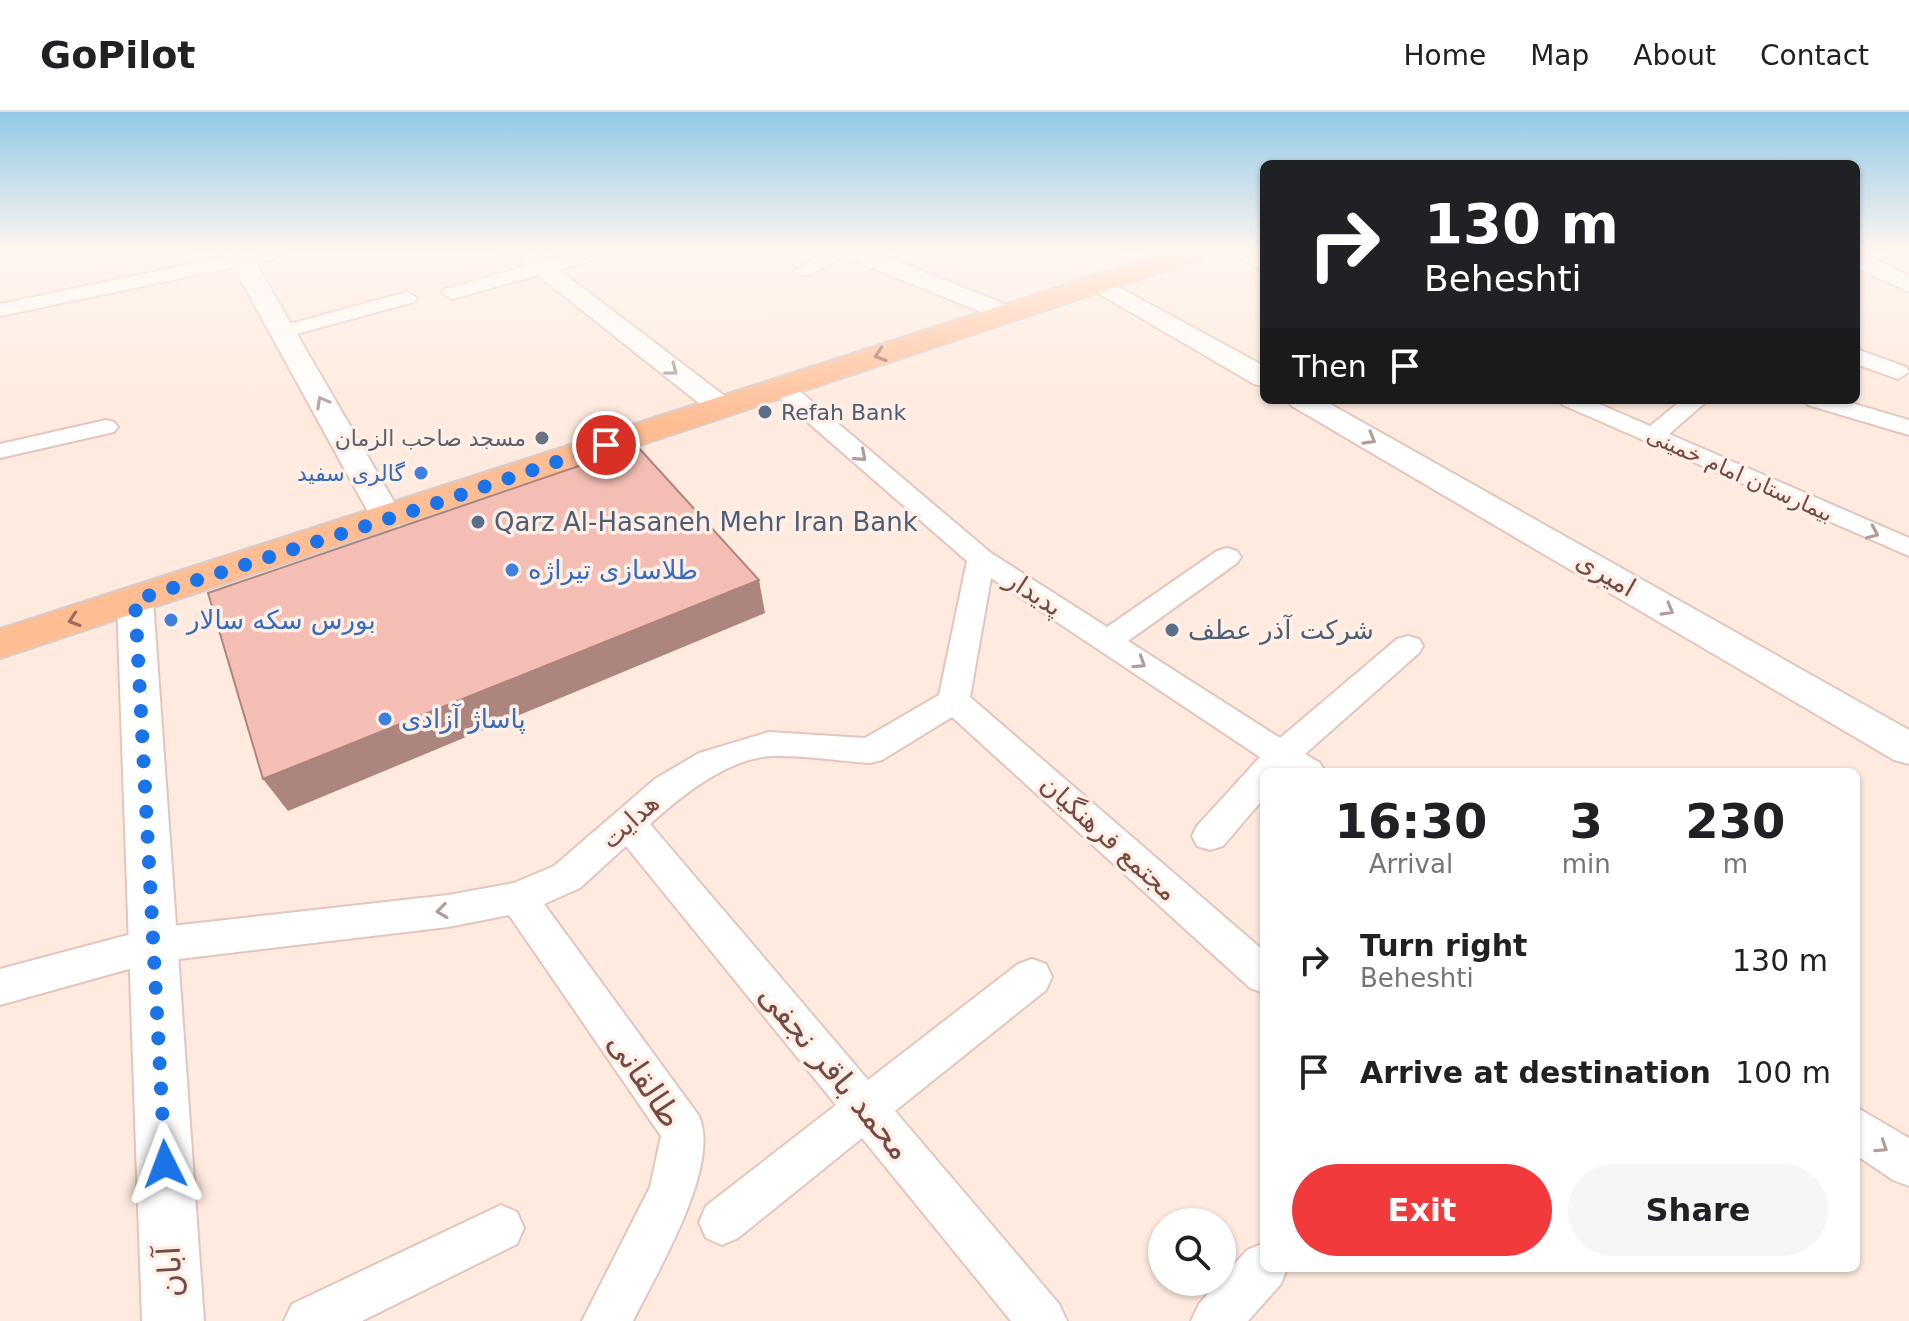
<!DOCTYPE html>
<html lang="en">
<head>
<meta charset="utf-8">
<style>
  body { margin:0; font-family:"DejaVu Sans","Noto Naskh Arabic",sans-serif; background:#f6f6f6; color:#202124; height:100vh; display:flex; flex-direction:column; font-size:30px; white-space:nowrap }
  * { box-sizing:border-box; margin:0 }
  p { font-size:26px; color:#757577 }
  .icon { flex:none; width:44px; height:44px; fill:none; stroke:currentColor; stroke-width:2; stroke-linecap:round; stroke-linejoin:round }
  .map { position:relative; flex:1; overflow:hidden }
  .drawer { position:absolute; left:1260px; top:656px; width:600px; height:504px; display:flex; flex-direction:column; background:#fff; border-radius:12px; box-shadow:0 2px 6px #0004 }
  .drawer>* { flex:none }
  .top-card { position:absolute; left:1260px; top:48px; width:600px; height:244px; border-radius:12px; box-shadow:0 2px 6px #0004; background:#202124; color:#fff; overflow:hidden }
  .controls { position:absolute; left:1148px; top:1096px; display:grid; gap:16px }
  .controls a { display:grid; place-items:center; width:88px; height:88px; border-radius:50%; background:#fff; box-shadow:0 2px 6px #0004; font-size:40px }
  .pin { position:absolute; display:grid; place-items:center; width:68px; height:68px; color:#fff; margin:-34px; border:4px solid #fff; border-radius:50%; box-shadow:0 2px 8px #0007 }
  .me { position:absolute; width:88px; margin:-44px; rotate:357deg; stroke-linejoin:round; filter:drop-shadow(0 0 6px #0008) }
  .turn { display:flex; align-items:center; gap:28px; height:168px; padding:0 32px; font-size:36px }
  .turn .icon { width:104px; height:104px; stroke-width:2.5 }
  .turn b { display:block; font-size:56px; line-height:68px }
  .then { display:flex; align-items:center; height:76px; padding:0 32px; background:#0003; gap:16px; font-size:30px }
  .eta { display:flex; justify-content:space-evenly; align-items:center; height:136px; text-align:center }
  .eta b { font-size:48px; font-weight:600; line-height:56px }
  .cta { display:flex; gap:16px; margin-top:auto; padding:16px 32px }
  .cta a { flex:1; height:92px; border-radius:48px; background:#f2393c; color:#fff; font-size:32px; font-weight:600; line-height:92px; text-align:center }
  .cta a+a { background:#f6f6f6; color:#202124 }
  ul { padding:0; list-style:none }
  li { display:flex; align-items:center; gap:24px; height:112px; padding:0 32px }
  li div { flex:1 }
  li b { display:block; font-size:30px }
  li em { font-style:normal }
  header { display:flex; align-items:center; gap:48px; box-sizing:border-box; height:112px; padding:0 40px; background:#fff; border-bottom:2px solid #e0e0e0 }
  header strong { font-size:38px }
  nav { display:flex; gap:44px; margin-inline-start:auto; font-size:28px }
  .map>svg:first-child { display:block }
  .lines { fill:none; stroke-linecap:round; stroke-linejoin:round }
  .minor-casing { stroke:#e4c5bd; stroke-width:4 }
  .tertiary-casing { stroke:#e4c5bd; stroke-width:4 }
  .primary-casing { stroke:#d8cccb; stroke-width:4 }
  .minor { fill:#fff; fill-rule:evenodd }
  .tertiary { fill:#fff; fill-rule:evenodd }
  .primary { fill:#ffbd94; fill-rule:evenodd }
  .shaded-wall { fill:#ac857e }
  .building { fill:#f5beb4; stroke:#ac857e; stroke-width:2 }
  .oneway { stroke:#9e6c5d }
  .oneway2 { stroke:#b39b99 }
  .route { stroke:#1a73e8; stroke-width:14; stroke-dasharray:0 25.2 }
  .service-dot { fill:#5c6f8a; stroke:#ffefe6; stroke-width:3 }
  .worship-dot { fill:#6b7280; stroke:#ffefe6; stroke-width:3 }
  .shop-dot { fill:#3f7fe0; stroke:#ffefe6; stroke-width:3 }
  .labels { text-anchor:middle; stroke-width:7; stroke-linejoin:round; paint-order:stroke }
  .far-service-label { font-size:22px; fill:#4e5e75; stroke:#ffefe6; text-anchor:start }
  .far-worship-label { font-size:22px; fill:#5b616d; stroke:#ffefe6; text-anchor:end }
  .far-shop-label { font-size:22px; fill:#366cbe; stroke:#ffefe6; text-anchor:end }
  .far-street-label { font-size:22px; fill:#754a45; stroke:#ffefe6 }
  .service-label { font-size:26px; fill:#4e5e75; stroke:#ffefe6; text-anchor:start }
  .shop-label { font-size:26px; fill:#366cbe; stroke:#ffefe6; text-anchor:start }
  .street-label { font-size:26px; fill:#754a45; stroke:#ffefe6 }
  .near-street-label { font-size:32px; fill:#754a45; stroke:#ffefe6 }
</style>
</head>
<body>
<header>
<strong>GoPilot</strong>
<nav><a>Home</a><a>Map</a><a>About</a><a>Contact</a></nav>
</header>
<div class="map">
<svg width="1909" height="1209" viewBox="0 0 1909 1209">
  <rect width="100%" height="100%" fill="#feeade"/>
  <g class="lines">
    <defs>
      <path id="minor" d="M243,141h39l-9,6 -273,57v-12z
        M574,141h32l-2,4 -152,42 -10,-6 3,-4z
        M824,141h25l-38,22h-14l-3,-4z
        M1229,141h25l10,5v13z
        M407,180l10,6 -3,4 -132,36 -11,-6 4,-4z
        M1856,237l50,18 3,5 -11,7 -42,-15z
        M781,268l8,2 202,171 116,74 110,-76 10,-3 10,3 4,6 -4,6 -109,78 152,97 117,-99 11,-3 11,3 4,7 -4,7 -114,101 15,9 5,9h-61v26l-41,48 -13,4 -13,-4 -5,-10 5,-10 63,-69 -269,-179 -21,119 294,254v42l-14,-5 -298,-271 -70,43 -12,3c-32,-2 -66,-8 -98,-7 -44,2 -91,40 -122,68l218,256 150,-116 14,-5 14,5 6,13 -6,13 -151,121 164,193 8,17h-56l-149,-183 -124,100 -16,7 -16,-7 -7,-16 7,-16 130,-101 -210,-259 -46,42 -36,16 155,212c22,51 -42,156 -66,205h-51l68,-134 11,-51 -152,-221 -61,12 -294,35 -154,43v-36l154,-41 294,-33 66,-12 40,-17 101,-87 44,-26 70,-21 96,6 74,-43 28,-134 -194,-169 -3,-5 3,-5z
        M1559,288h31l60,26 32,-26h26l-39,34 240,104v18l-346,-151z
        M1804,288h37l68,20v15l-101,-30z
        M106,308l8,2 4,5 -4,5 -114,26v-14z
        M1856,995l53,31v48l-16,-6 -37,-25z
        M501,1093l16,7 7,16 -7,16 -155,77h-78l8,-17z
        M1264,1131v25h23l-6,16 -33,37h-57l8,-17 19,-22h4v-4l25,-28z"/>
      <path id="tertiary" d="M226,141h24l154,266 -4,7 -12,3 -12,-3 -4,-7z
        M510,141h27l193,147 4,6 -4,6 -10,3 -10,-3z
        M844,141h33l140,56 4,5 -4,5h-18l-152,-61z
        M1856,141l8,1 45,22v16l-53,-24z
        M1102,166l162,88v20l-10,-2 -161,-94 -3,-5 3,-5z
        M1288,288h35l586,330v34l-15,-4 -602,-354z
        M135,476l13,4 5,8 51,721h-62l-25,-721 5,-8z"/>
      <path id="primary" d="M1165,141h41l-4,5 -1202,400v-29z"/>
    </defs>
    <use href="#minor" class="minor-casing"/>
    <use href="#tertiary" class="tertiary-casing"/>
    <use href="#primary" class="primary-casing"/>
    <use href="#minor" class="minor"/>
    <use href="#tertiary" class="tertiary"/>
    <use href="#primary" class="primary"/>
  </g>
  <path class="shaded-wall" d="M759,468l6,33 -477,198 -25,-32z"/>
  <path class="building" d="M637,334l122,134 -496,199 -55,-186z"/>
  <defs><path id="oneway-chevron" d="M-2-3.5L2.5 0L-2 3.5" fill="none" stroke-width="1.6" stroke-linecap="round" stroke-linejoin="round" transform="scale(2)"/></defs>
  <g class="oneway">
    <use href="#oneway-chevron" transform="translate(880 243) rotate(162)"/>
    <use href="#oneway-chevron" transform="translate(74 508) rotate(162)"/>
  </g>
  <g class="oneway2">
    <use href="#oneway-chevron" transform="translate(672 258) rotate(37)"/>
    <use href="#oneway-chevron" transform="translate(322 290) rotate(-119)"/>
    <use href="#oneway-chevron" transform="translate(1370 327) rotate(30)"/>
    <use href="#oneway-chevron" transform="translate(861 344) rotate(41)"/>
    <use href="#oneway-chevron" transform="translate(1873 421) rotate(24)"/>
    <use href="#oneway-chevron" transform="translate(1668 498) rotate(30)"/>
    <use href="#oneway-chevron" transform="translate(1140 551) rotate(33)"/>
    <use href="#oneway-chevron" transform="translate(442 799) rotate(173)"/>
    <use href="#oneway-chevron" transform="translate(1882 1035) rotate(33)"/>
  </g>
  <linearGradient id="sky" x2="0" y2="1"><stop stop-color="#92c9e6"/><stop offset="0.45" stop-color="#fff6f0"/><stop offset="1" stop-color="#fff6f0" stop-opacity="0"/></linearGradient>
  <rect width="1909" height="311" fill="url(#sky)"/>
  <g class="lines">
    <path class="route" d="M165,1052l-30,-564 290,-93 181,-62"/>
  </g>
  <g class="service-dot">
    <circle cx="765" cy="300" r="8"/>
    <circle cx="478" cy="410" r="8"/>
    <circle cx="1172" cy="518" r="8"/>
  </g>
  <circle class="worship-dot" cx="542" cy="326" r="8"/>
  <g class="shop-dot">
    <circle cx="421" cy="361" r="8"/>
    <circle cx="512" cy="458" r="8"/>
    <circle cx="171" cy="508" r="8"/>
    <circle cx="385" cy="607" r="8"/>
  </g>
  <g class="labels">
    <g class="far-service-label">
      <text x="781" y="308">Refah Bank</text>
    </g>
    <g class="far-worship-label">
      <text x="526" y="334">مسجد صاحب الزمان</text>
    </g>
    <g class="far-shop-label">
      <text x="405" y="369">گالری سفید</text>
    </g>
    <g class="far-street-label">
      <text transform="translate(1740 362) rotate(24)" y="8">بیمارستان امام خمینی</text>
    </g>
    <g class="service-label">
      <text x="494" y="419">Qarz Al-Hasaneh Mehr Iran Bank</text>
      <text x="1188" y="527">شرکت آذر عطف</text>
    </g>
    <g class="shop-label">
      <text x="528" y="467">طلاسازی تیراژه</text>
      <text x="187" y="517">بورس سکه سالار</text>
      <text x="401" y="616">پاساژ آزادی</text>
    </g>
    <g class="street-label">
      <text transform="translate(1606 462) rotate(30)" y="9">امیری</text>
      <text transform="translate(1034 481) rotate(33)" y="9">پدیدار</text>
      <text transform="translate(630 709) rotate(-42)" y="9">هدایت</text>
      <text transform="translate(1109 726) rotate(42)" y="9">مجتمع فرهنگیان</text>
    </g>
    <g class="near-street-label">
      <text transform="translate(835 960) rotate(50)" y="11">محمد باقر نجفی</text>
      <text transform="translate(645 968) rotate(56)" y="11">طالقانی</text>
      <text transform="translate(170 1160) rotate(-93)" y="11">آبان</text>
    </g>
  </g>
</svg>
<div class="controls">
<a><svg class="icon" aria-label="search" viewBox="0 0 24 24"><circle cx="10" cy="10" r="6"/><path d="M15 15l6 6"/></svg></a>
</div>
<div class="pin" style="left:606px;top:333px;background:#d93025"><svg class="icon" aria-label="arrive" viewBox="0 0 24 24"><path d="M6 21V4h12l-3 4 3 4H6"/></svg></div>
<svg class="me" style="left:165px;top:1052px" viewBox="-20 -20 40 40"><path d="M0-17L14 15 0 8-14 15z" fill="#1a73e8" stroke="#fff" stroke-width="4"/></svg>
<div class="top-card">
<div class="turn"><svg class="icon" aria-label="right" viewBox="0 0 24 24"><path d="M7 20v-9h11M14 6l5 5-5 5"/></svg><div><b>130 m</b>Beheshti</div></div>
<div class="then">Then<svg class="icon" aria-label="arrive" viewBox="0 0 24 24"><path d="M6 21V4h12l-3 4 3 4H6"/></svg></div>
</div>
<section class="drawer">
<div class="eta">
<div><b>16:30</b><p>Arrival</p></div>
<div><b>3</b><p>min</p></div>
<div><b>230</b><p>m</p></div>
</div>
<ul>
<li><svg class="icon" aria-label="right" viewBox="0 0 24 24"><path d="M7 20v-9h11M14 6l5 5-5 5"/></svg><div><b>Turn right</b><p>Beheshti</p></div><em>130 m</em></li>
<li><svg class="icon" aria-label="arrive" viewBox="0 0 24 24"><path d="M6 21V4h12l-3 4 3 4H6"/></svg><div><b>Arrive at destination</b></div><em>100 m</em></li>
</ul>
<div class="cta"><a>Exit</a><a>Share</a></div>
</section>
</div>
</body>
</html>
